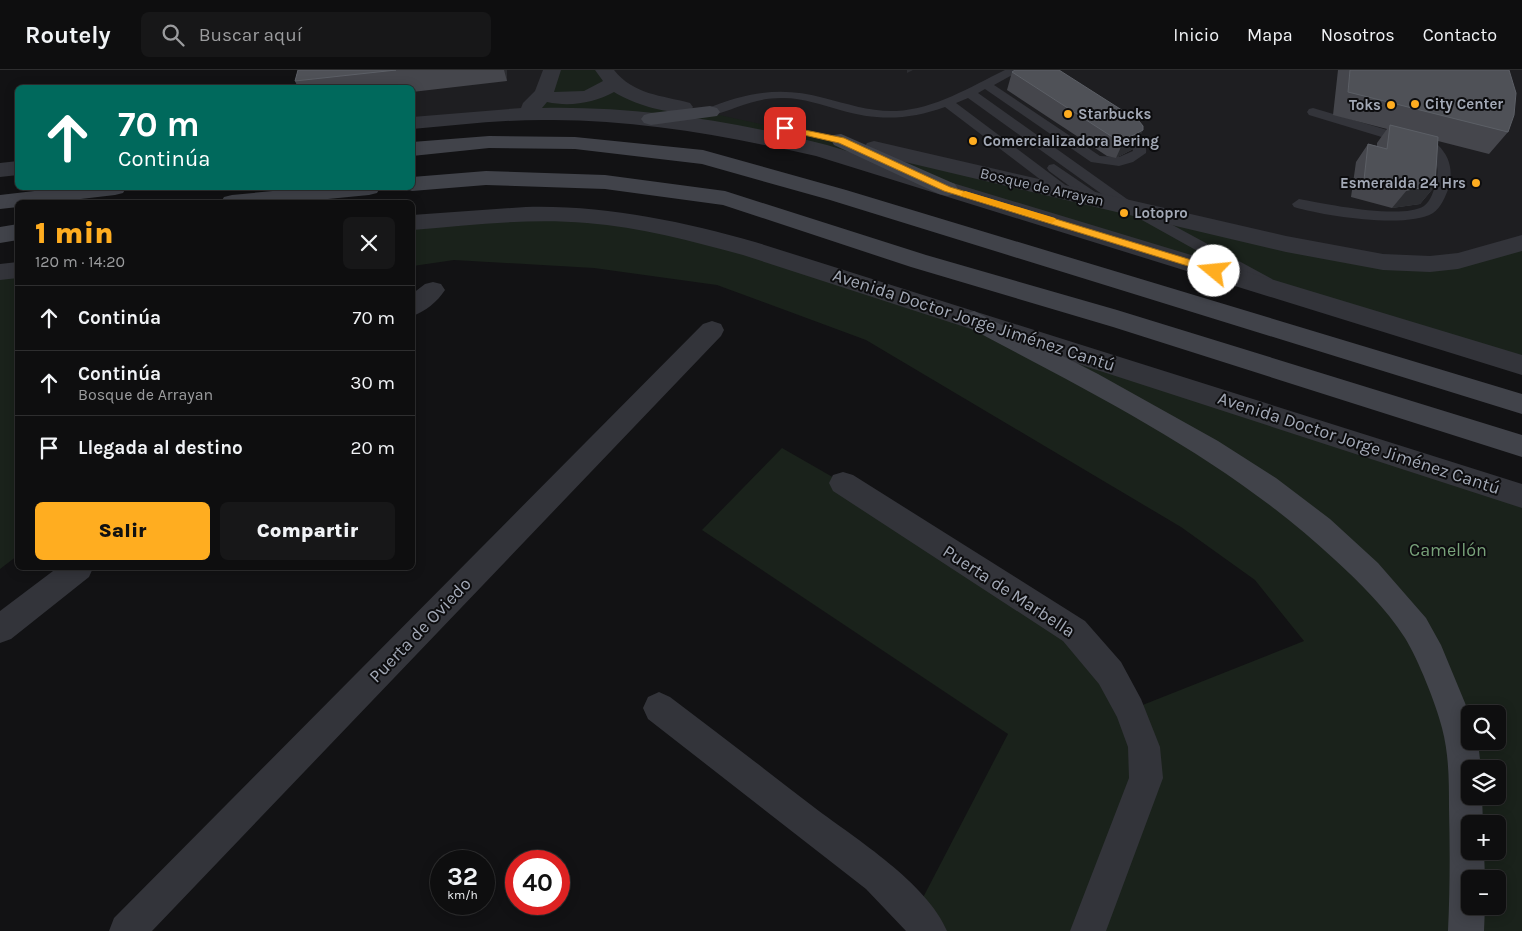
<!DOCTYPE html>
<html lang="es">
<head>
<meta charset="utf-8">
<style>
  body { margin:0; font-family:Karla,sans-serif; background:#171718; color:#f1f3f6; height:100vh; display:flex; flex-direction:column; font-size:19px; white-space:nowrap }
  * { box-sizing:border-box; margin:0 }
  p { font-size:16px; color:#9b9c9e }
  .icon { flex:none; width:28px; height:28px; fill:none; stroke:currentColor; stroke-width:2; stroke-linecap:round; stroke-linejoin:round }
  .map { position:relative; flex:1; overflow:hidden }
  .details { position:absolute; left:15px; top:130px; width:400px; height:370px; display:flex; flex-direction:column; background:#0e0e0f; border-radius:8px; box-shadow:0 2px 12px #0003,0 0 0 1px #2e2e2f }
  .details>* { flex:none }
  .guide { position:absolute; left:15px; top:15px; width:400px; height:105px; border-radius:8px; box-shadow:0 2px 12px #0003,0 0 0 1px #2e2e2f; background:#00695c; color:#fff; overflow:hidden }
  .controls { position:absolute; left:1461px; top:635px; display:grid; gap:10px }
  .controls a { display:grid; place-items:center; width:45px; height:45px; border-radius:8px; background:#0e0e0f; box-shadow:0 2px 12px #0003,0 0 0 1px #2e2e2f; font-size:25px }
  .speed { position:absolute; left:430px; top:780px; display:flex; gap:10px; font-size:25px; font-weight:700; text-align:center }
  .speed>* { display:grid; place-content:center; width:65px; height:65px; border-radius:50%; background:#0e0e0f; box-shadow:0 2px 12px #0003,0 0 0 1px #2e2e2f; line-height:1 }
  .speed small { font-size:12px; font-weight:400 }
  .speed .limit { border:8px solid #d22; background:#fff; color:#111 }
  .pin { position:absolute; display:grid; place-items:center; width:42px; height:42px; color:#fff; margin:-21px; border-radius:10px; box-shadow:0 2px 8px #0006 }
  .me { position:absolute; width:55px; margin:-28px; rotate:287deg; stroke-linejoin:round; filter:drop-shadow(0 0 4px #0008) }
  .turn { display:flex; align-items:center; gap:18px; height:105px; padding:0 20px; font-size:22px }
  .turn .icon { width:65px; height:65px; stroke-width:2.5 }
  .turn b { display:block; font-size:35px; line-height:42px }
  .round { display:grid; place-items:center; flex:none; width:52px; height:52px; border-radius:8px; background:#171718 }
  .head { display:flex; align-items:center; justify-content:space-between; height:85px; padding:0 20px }
  h1 { font-size:30px; font-weight:800; line-height:38px; color:#ffad20 }
  .action { display:flex; gap:10px; margin-top:auto; padding:10px 20px }
  .action a { flex:1; height:58px; border-radius:8px; background:#ffad20; color:#111; font-size:20px; font-weight:800; line-height:58px; text-align:center }
  .action a+a { background:#171718; color:#f1f3f6 }
  ul { padding:0; list-style:none }
  li { display:flex; align-items:center; gap:15px; height:65px; padding:0 20px; border-top:1px solid #2e2e2f }
  li div { flex:1 }
  li b { display:block; font-size:19px }
  li em { font-style:normal }
  header { display:flex; align-items:center; gap:30px; box-sizing:border-box; height:70px; padding:0 25px; background:#0e0e0f; border-bottom:1px solid #2e2e2f }
  header strong { font-size:24px }
  nav { display:flex; gap:28px; margin-inline-start:auto; font-size:18px }
  .search { width:350px; height:45px; background:#171718; display:flex; align-items:center; gap:12px; box-sizing:border-box; padding:0 18px; border-radius:8px; color:#9b9c9e; font-size:19px }
  .map>svg:first-child { display:block }
  .built { fill:#1e1e21 }
  .green { fill:#1a221b; fill-rule:evenodd }
  .lines { fill:none; stroke-linecap:round; stroke-linejoin:round }
  .service { fill:#33343a; fill-rule:evenodd }
  .minor { fill:#33343a; fill-rule:evenodd }
  .tertiary { fill:#33343a; fill-rule:evenodd }
  .secondary { fill:#41434a; fill-rule:evenodd }
  .wall { fill:#45464c }
  .shaded-wall { fill:#2c2d31 }
  .building { fill:#4f5157; stroke:#5c5f66 }
  .route { fill:#ffad20; stroke:#a67015 }
  .slow { fill:#f59e0b }
  .poi-dot { fill:#ffad20; stroke:#0d0d0f; stroke-width:2 }
  .labels { text-anchor:middle; stroke-width:4; stroke-linejoin:round; paint-order:stroke }
  .far-poi-label { font-size:15px; font-weight:bold; fill:#a3a9b6; stroke:#0d0d0f; text-anchor:start }
  .far-street-label { font-size:15px; fill:#a3a9b6; stroke:#0d0d0f }
  .street-label { font-size:18px; fill:#a3a9b6; stroke:#0d0d0f }
  .park-label { font-size:18px; fill:#78a27a; stroke:#0d0d0f }
</style>
</head>
<body>
<header>
<strong>Routely</strong>
<div class="search"><svg class="icon" aria-label="search" viewBox="0 0 24 24"><circle cx="10" cy="10" r="6"/><path d="M15 15l6 6"/></svg>Buscar aquí</div>
<nav><a>Inicio</a><a>Mapa</a><a>Nosotros</a><a>Contacto</a></nav>
</header>
<div class="map">
<svg width="1522" height="861" viewBox="0 0 1522 861">
  <rect width="100%" height="100%" fill="#121214"/>
  <path class="built" d="M300,0h252l-22,37 -117,16 -1,-35h-114z
    M604,0h918v173l-114,21 -772,-166z"/>
  <path class="green" d="M552,0h52l23,25 780,169 115,-21v122l-702,-215 -290,-43z
    M473,147l185,8 864,271v435h-593l-14,-18 93,-179 -306,-204 80,-82 61,35 231,148 56,79 174,-69 -49,-61 -74,-53 -315,-187 -149,-55 -123,-17 -140,-8 -41,6 -1,-43zM1470,644h28v27h-28zM1470,699h28v27h-28zM1470,754h28v27h-28zM1470,809h28v27h-28z
    M17,200v286l-17,13v-297z"/>
  <g class="lines">
    <path class="service" d="M1005,0h16l-27,15 106,71 19,1 14,-6 -2,-11 -18,-13 6,-4c14,4 29,15 27,30l-13,9 -14,4 -28,-4 -106,-73 -7,4 156,111 138,75 2,4 -2,4h-10l-138,-77 -156,-112 -12,5 112,84 2,3 -2,3h-10l-113,-86c-36,13 -68,14 -105,3 -18,-5 -37,-12 -56,-12 -28,-1 -48,11 -74,18l-6,-4 2,-3c40,-17 76,-23 118,-11 24,6 47,14 72,13 39,-2 74,-24 109,-41z
      M1313,38l125,37c12,12 15,25 11,42 -3,8 -8,21 -16,26 -26,16 -109,3 -139,-6l-2,-3 7,-5c27,5 103,21 125,7 7,-5 10,-16 12,-24 3,-12 2,-22 -8,-31l-119,-36 -2,-3 2,-3z
      M1054,94l47,32 2,3 -2,3h-10l-42,-31 -2,-3 2,-3z"/>
    <path class="minor" d="M433,212l8,2 4,6c-7,11 -20,22 -33,26v-22l13,-10z
      M712,251l9,3 3,6 -3,6 -569,595h-43l5,-13 589,-594z
      M843,402l10,3 232,146 36,41 20,37 19,48 3,31 -57,153h-36l59,-153 -1,-31 -11,-30 -18,-33 -36,-43 -230,-150 -4,-8 4,-8z
      M57,498h36l-4,9 -78,62 -11,4v-32z
      M659,622l11,5c49,37 97,74 145,111 41,31 112,75 132,123h-41l-40,-42 -218,-170 -5,-11 5,-11z"/>
    <path class="tertiary" d="M543,0h18l-7,22 30,-1 19,-10 -8,-11h19c20,25 47,25 76,33l3,4 -3,4c-20,5 -59,-8 -76,-19 -20,11 -44,15 -67,10l-5,6c95,-2 194,13 285,37l695,210v20l-706,-219c-86,-19 -174,-36 -263,-36 -47,-1 -94,5 -141,9v-12l109,-9 2,-5 12,-12z
      M874,71l412,95 97,18 47,2 28,-3 64,-18v16l-64,18 -28,3 -47,-2 -97,-18 -419,-99 -3,-5 3,-5z
      M18,91v14l-18,2v-14z
      M526,137c79,-2 154,14 229,35l767,242v24l-779,-253c-52,-14 -103,-28 -156,-32 -58,-5 -117,2 -175,7v-15z
      M18,192v16l-18,2v-16z"/>
    <path class="secondary" d="M710,36l7,2 3,4 -3,4 -66,9 -7,-2 -3,-4 3,-4 7,-2z
      M841,64l114,50 3,5 -3,5 -8,2 -8,-2 -105,-49 -3,-5 3,-5z
      M489,66l86,1 128,13 143,40 676,204v20l-692,-214 -128,-36 -127,-15 -86,-1 -77,8v-14z
      M486,101l119,4 120,16 201,64 191,55 405,125v22l-409,-130 -202,-60 -188,-62 -118,-16 -119,-4 -74,6 -8,-3h8v-11z
      M60,118h66l-3,5 -8,2 -60,7h-37v5l-18,2v-14z
      M304,118h76l-3,5 -8,2 -72,7h-76l3,-5 8,-2z
      M18,154v16l-18,3v-16z
      M974,241l124,63 120,67 58,37 54,41 48,44 48,55 15,27 29,70v26h8l3,28h-11v27h12l1,28h-13v27h14l1,28h-15v27h15l-1,25h-36c2,-41 2,-82 1,-123 0,-27 0,-54 -7,-80 -6,-24 -24,-69 -37,-90 -19,-30 -46,-56 -71,-79 -107,-100 -240,-165 -368,-233l-4,-6 4,-6z"/>
  </g>
  <path class="wall" d="M298,0h209v11l-95,11v-4h-114l-3,-7z
    M1059,0l76,78 -19,10 -9,-2 -100,-66 5,-18z
    M1338,0h171l-1,62 -19,22 -51,-13 -3,45 -15,18 -28,4 -41,-11 5,-35 12,-18 9,2v-3l10,-14 -54,-14z"/>
  <path class="shaded-wall" d="M504,0h3v11z
    M907,0h6l-6,3z
    M1143,60l-8,18 -19,10 8,-18z
    M1435,116l-15,18 -28,4 15,-18z"/>
  <path class="building" d="M298,0h98l-101,11z
    M1015,0h44l80,51 4,5v4l-19,10 -10,-2 -102,-66z
    M1350,0h159l7,23 -2,22 -6,17 -160,-40z
    M1390,55l48,12 -3,49 -28,4 -43,-10 4,-36 19,5z"/>
  <path class="route" d="M785,56l59,12 106,49 268,81 1,3 -5,3 -270,-83 -105,-48 -57,-13v-3z"/>
  <path class="slow" d="M965,121l90,27 1,2 -4,3 -90,-27 -1,-2z"/>
  <g class="poi-dot">
    <circle cx="1415" cy="34" r="5"/>
    <circle cx="1391" cy="35" r="5"/>
    <circle cx="1068" cy="44" r="5"/>
    <circle cx="973" cy="71" r="5"/>
    <circle cx="1476" cy="113" r="5"/>
    <circle cx="1124" cy="143" r="5"/>
  </g>
  <g class="labels">
    <g class="far-poi-label">
      <text x="1425" y="39">City Center</text>
      <text x="1381" y="40" text-anchor="end">Toks</text>
      <text x="1078" y="49">Starbucks</text>
      <text x="983" y="76">Comercializadora Bering</text>
      <text x="1466" y="118" text-anchor="end">Esmeralda 24 Hrs</text>
      <text x="1134" y="148">Lotopro</text>
    </g>
    <g class="far-street-label">
      <text transform="translate(1042 117) rotate(13)" y="5">Bosque de Arrayan</text>
    </g>
    <g class="street-label">
      <text transform="translate(974 250) rotate(18)" y="6">Avenida Doctor Jorge Jiménez Cantú</text>
      <text transform="translate(1359 373) rotate(18)" y="6">Avenida Doctor Jorge Jiménez Cantú</text>
      <text transform="translate(1009 521) rotate(33)" y="6">Puerta de Marbella</text>
      <text transform="translate(420 560) rotate(-46)" y="6">Puerta de Oviedo</text>
    </g>
    <g class="park-label">
      <text x="1448" y="486">Camellón</text>
    </g>
  </g>
</svg>
<div class="controls">
<a><svg class="icon" aria-label="search" viewBox="0 0 24 24"><circle cx="10" cy="10" r="6"/><path d="M15 15l6 6"/></svg></a>
<a><svg class="icon" aria-label="layers" viewBox="0 0 24 24"><path d="M12 4l9 5-9 5-9-5zM3 14l9 5 9-5"/></svg></a>
<a>+</a>
<a>−</a>
</div>
<div class="speed"><div>32<small>km/h</small></div><div class="limit">40</div></div>
<div class="pin" style="left:785px;top:58px;background:#d93025"><svg class="icon" aria-label="arrive" viewBox="0 0 24 24"><path d="M6 21V4h12l-3 4 3 4H6"/></svg></div>
<svg class="me" style="left:1214px;top:201px" viewBox="-20 -20 40 40"><circle r="19" fill="#fff"/><path d="M0-13L10 11 0 6-10 11z" fill="#ffad20"/></svg>
<div class="guide">
<div class="turn"><svg class="icon" aria-label="ahead" viewBox="0 0 24 24"><path d="M12 20V5M6 11l6-6 6 6"/></svg><div><b>70 m</b>Continúa</div></div>
</div>
<section class="details">
<div class="head"><div><h1>1 min</h1><p>120 m · 14:20</p></div><a class="round"><svg class="icon" aria-label="close" viewBox="0 0 24 24"><path d="M6 6l12 12M18 6L6 18"/></svg></a></div>
<ul>
<li><svg class="icon" aria-label="ahead" viewBox="0 0 24 24"><path d="M12 20V5M6 11l6-6 6 6"/></svg><div><b>Continúa</b></div><em>70 m</em></li>
<li><svg class="icon" aria-label="ahead" viewBox="0 0 24 24"><path d="M12 20V5M6 11l6-6 6 6"/></svg><div><b>Continúa</b><p>Bosque de Arrayan</p></div><em>30 m</em></li>
<li><svg class="icon" aria-label="arrive" viewBox="0 0 24 24"><path d="M6 21V4h12l-3 4 3 4H6"/></svg><div><b>Llegada al destino</b></div><em>20 m</em></li>
</ul>
<div class="action"><a>Salir</a><a>Compartir</a></div>
</section>
</div>
</body>
</html>
